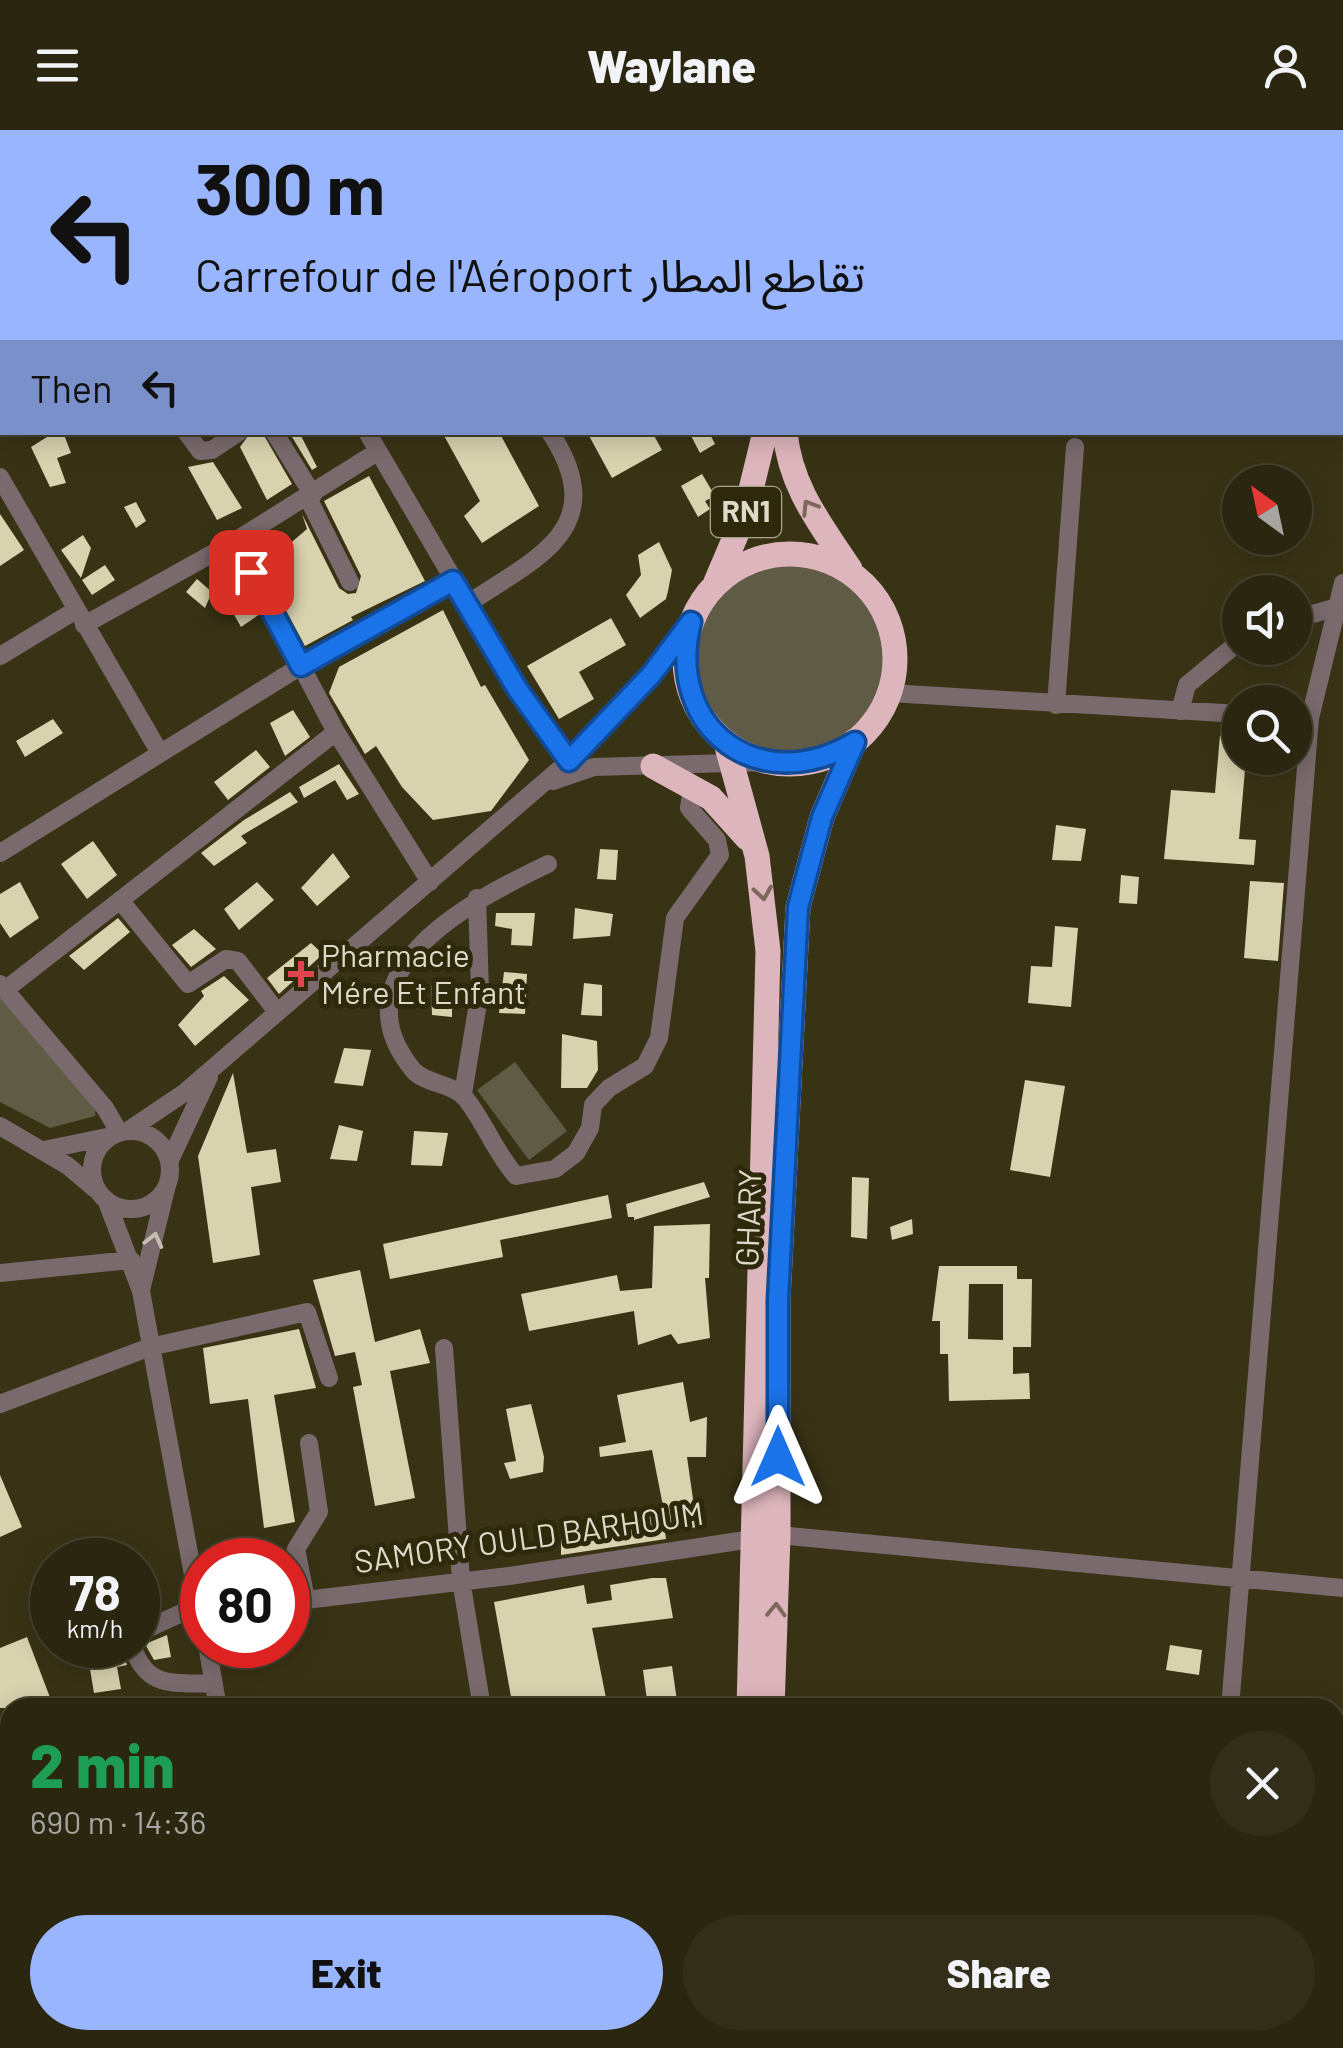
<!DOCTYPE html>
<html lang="en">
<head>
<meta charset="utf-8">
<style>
  body { margin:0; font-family:Barlow,"Noto Sans Arabic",sans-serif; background:#332e19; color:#f1f3f6; height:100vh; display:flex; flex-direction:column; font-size:38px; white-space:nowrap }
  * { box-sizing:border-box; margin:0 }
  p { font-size:32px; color:#a6a59f }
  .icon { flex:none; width:55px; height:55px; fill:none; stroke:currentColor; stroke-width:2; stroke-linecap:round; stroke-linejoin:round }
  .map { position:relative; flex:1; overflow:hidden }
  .details { position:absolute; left:0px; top:1568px; width:1345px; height:352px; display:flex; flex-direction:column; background:#2b2610; border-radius:30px 30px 0 0; box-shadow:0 5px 25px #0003,0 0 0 2px #474330 }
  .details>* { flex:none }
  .top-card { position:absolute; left:0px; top:0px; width:1345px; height:305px; box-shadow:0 5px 25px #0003,0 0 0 2px #474330; background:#99b5fd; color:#111; overflow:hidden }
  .needle { width:65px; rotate:327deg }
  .tools { position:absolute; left:1222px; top:335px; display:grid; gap:20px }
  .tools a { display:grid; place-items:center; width:90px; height:90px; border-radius:50%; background:#2b2610; box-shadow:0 5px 25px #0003,0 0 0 2px #474330; font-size:50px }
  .speed { position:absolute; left:30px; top:1408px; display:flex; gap:20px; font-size:50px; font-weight:700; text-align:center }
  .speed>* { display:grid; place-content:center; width:130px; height:130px; border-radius:50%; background:#2b2610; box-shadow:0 5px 25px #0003,0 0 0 2px #474330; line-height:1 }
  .speed small { font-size:25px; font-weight:400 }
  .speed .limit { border:15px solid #d22; background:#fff; color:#111 }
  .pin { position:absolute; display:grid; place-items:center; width:85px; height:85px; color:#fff; margin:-42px; border-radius:20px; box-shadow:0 5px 15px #0006 }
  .me { position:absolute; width:110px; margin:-55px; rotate:0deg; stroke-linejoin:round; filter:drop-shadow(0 0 8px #0008) }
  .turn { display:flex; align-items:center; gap:35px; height:210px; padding:0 30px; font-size:45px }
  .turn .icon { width:130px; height:130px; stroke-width:2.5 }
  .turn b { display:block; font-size:70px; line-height:85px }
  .then { display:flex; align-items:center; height:95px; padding:0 30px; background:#0003; gap:20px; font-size:38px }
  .round { display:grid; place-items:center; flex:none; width:105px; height:105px; border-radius:52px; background:#332e19 }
  .head { display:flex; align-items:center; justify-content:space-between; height:170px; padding:0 30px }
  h1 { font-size:60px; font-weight:800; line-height:75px; color:#1e9e55 }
  .action { display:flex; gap:20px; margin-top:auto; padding:20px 30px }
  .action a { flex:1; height:115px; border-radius:60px; background:#99b5fd; color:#111; font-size:40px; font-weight:800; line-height:115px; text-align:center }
  .action a+a { background:#332e19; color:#f1f3f6 }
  header { display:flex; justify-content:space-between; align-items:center; height:130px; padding:0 30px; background:#2b2610; font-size:45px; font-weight:800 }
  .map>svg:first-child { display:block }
  .green { fill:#5f5b44 }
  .building { fill:#d8d2af; fill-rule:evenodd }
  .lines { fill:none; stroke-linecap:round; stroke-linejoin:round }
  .minor { stroke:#7a6a6d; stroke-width:18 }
  .highway { stroke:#ddb5bd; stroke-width:25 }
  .oneway { stroke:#7d685b }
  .oneway2 { stroke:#c4beb2 }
  .route-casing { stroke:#114b97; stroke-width:25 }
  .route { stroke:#1a73e8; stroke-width:18 }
  .health-dot { fill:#e0444e; stroke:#2e290a; stroke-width:4 }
  .labels { text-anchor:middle; stroke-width:10; stroke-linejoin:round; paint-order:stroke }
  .shield { fill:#2e290a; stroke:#a8a590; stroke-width:2.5 }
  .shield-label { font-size:30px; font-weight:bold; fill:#dddac9 }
  .poi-label { font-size:32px; fill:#dddac9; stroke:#2e290a; text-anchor:start }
  .street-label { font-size:32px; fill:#dddac9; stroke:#2e290a }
</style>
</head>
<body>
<header><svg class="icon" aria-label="menu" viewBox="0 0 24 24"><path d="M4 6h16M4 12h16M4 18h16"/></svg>Waylane<svg class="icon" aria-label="person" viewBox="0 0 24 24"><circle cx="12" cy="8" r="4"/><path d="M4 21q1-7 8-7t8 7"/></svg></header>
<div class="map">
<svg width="1343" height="1918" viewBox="0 0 1343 1918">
  <rect width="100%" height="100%" fill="#393315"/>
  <path class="green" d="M693 531a96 96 0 1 1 192 0a96 96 0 1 1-192 0Z
    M0,863l96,108 -1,15 -45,12 -50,-26z
    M515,932l52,69 -38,29 -52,-70z"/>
  <path class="building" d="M55,302h8l8,21 -14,5 9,25 -16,4 -19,-40z
    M251,302h11l30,52 -25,16 -27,-53z
    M289,302h10l18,35 -5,3z
    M442,302h57l40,74 -57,37 -18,-27 16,-15z
    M587,302h65l10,18 -50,28z
    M689,302h20l6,12 -15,9z
    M213,332l29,46 -25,12 -29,-53z
    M702,344l13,22 -10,5 5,8 -12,8 -17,-31z
    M369,346l56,105 -74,36 2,3 -48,26 -54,-101 24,-14 11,16 21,-18 -5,-15 37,74 9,6 8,-1 5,-17 -37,-75z
    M136,372l10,19 -10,7 -12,-21z
    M0,384l24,36 -24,16z
    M83,405l8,13 -10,30 -20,-28z
    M659,412l13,28 -4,21 -2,8 -26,19 -14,-23 15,-20 -3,-20z
    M105,435l10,15 -23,15 -10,-15z
    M197,449l15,13 -7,16 -19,-16z
    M250,469l10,15 -19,13 -9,-16z
    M443,480l38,77 4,-2 44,75 -38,51 -58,9 -31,-33 -26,-41 -11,8 -36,-61 10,-26z
    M611,488l15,27 -47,27 15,27 -35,20 -32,-53z
    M293,580l17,27 -25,19 -15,-33z
    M53,589l10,14 -38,24 -9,-16z
    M1220,605l20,2v21h6l-7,81 17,1 -2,25 -90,-6 7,-69 44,3z
    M256,620l14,17 -42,33 -14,-18z
    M339,634l20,30 -12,6 -12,-20 -31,18 -5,-11z
    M290,662l8,10 -57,34 6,7 -33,23 -13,-13 43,-33z
    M1056,695l30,4 -5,32 -29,-1z
    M93,711l24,34 -30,24 -26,-35z
    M600,719l18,1 -2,30 -19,-1z
    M333,723l17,24 -33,29 -16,-18z
    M1121,745l18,2 -2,27 -18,-1z
    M1250,751l34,2 -6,78 -34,-3z
    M20,752l19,36 -29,20 -10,-15v-29z
    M257,752l17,18 -35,30 -15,-21z
    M575,778l38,6 -3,22 -37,3z
    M496,783h39l-3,33 -21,-1 1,-16 -17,-3z
    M118,788l12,14 -46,38 -15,-14z
    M1055,796l23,2 -7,79 -43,-4 3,-37 21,1z
    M194,799l22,20 -25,18 -19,-22z
    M311,813l12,11 -44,40 -12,-16z
    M504,842l23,2 -2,40 -26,-1z
    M224,846l25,24 -54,46 -17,-21 26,-29 -3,-5z
    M452,851v36l-20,-2 -1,-29z
    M584,853l18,2v31l-21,-1z
    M562,904l35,7 1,29 -11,18h-26z
    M344,918l27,2 -8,36 -29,-3z
    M233,943l14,80 29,-4 5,33 -30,5 9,68 -47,8 -15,-107z
    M1025,950l40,6 -15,91 -40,-7z
    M339,995l24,6 -6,30 -27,-2z
    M414,1001l34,2 -6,33 -31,-1z
    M852,1047l17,1 -2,61 -16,-2z
    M704,1052l6,15 -76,23v-3h-6l-2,-13z
    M608,1065l4,23 -112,22 3,17 -113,22 -7,-35z
    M912,1089l1,15 -21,6 -2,-13z
    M710,1094l-1,54h-4l5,60 -32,6 -7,-10 -33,11 -4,-34 -105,20 -8,-37 96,-19 3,16 32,-3 2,-62z
    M939,1136h78v13h15l-1,68h-18v27l16,-1 1,26 -81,2 -1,-47h-8v-33h-8zM969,1154h34v56l-35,-1z
    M360,1140l15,72 45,-13 10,34 -40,8 25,127 -40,8 -22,-119 9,-2 -7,-33 -20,4 -22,-76z
    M299,1199l17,59 -42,7 21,127 -31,6 -16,-129 -38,5 -7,-56z
    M683,1252l7,40 17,-5 -1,40h-19l10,70 -32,5 1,7 -105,16v-26l103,-18 -12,-61 -52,7 -1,-10 27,-5 -9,-47z
    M531,1274l13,53 -1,15 -33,7 -6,-16 12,-2 -10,-52z
    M0,1345l22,52 -22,10z
    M652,1448h14l7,40 -81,10 16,80h-95l-19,-106 90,-17 3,19 25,-4 -2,-15z
    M167,1505l4,22 -17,3 -9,-16z
    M27,1507l27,71h-54v-60z
    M86,1515h34l7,20 -10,2 4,22 -27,4z
    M1170,1515l32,5 -3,25 -33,-5z
    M672,1536l6,42h-30l-5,-38z"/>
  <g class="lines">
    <path class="minor" d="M204,0l1,2
      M220,0l1,2
      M371,0v2
      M512,0v2
      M673,0v2
      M0,57h2
      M0,167h2
      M186,302l14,19 12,-1 27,-18
      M274,302l39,63
      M367,302l151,257 51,72
      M0,347l160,276
      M308,368l42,84
      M235,411l101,191 94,150
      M467,474c72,-47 145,-77 83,-172
      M1295,489l46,-13
      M84,495l151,-84 142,-89
      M0,526l76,-46
      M890,563l350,21
      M1056,575l19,-258
      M1180,581l7,-26 53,-44
      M553,651l41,-14 172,-5
      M0,723l301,-187 152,-85
      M548,734c-73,35 -216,107 -135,206 13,15 41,13 53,29 19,24 29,53 50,77l39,-7 21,-16 14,-25 3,-23 16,-17 36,-22 14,-28 16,-120 45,-63 -3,-15 -28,-32 3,-21
      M120,770l68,84 38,-25 12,2 39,51
      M0,854l105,124 14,24
      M5,860l331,-258
      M463,964l17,-103 -3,-93
      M0,996l68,40 27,23
      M129,1000l55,-37 385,-332 82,-86 40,-52
      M92 1040a39 39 0 1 1 78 0a39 39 0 1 1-78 0Z
      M44,1020l63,-13
      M170,1030l39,-83
      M107,1072l34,89 61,333
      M0,1143l131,-13
      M141,1160l25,-101
      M444,1218l17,232 21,128
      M0,1274l150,-57 157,-35 22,66
      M306,1469l-10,-50 23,-37 -10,-69
      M288,1472l221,-26 269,-41 565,53
      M138,1503l61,-28
      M132,1515c15,45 41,37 82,39
      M207,1515l11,63
      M1230,1578l80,-990 33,-135
      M0,1795l10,-2
      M277,1910l2,8
      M542,1910l1,8
      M1200,1918l1,-8"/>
    <path class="highway" d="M802,2l1,-2
      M785,302c5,55 36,93 65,137
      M685 529a105 105 0 1 1 210 0a105 105 0 1 1-210 0Z
      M716,452l29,-68 20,-82
      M726,613l31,113 11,95 -19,757
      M653,636l58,32 36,40
      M772,1578l6,-173v-235l20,-393 24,-90 33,-76
      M738,1918v-8
      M761,1918v-8"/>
  </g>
  <defs><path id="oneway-chevron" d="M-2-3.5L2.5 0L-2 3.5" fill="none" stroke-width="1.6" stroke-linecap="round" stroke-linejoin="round" transform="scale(2.5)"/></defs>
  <g class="oneway">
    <use href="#oneway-chevron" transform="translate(809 377) rotate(-122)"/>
    <use href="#oneway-chevron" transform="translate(763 763) rotate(81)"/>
    <use href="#oneway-chevron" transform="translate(776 1480) rotate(-88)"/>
  </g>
  <use class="oneway2" href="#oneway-chevron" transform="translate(154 1110) rotate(-76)"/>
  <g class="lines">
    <defs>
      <path id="route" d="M251,442l50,94 152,-85 65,109 51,71 82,-86 40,-53c-27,108 70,177 164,120l-33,75 -24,90 -20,393v157"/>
    </defs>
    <use href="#route" class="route-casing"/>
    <use href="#route" class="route"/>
  </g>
  <path class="health-dot" d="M296 829h10v10h10v10h-10v10h-10v-10h-10v-10h10z"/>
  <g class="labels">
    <rect class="shield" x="711" y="357" width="70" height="50" rx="8"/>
    <g class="shield-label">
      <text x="746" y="392">RN1</text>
    </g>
    <g class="poi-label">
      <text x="321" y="837">Pharmacie<tspan x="321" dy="37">Mére Et Enfant</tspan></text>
    </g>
    <g class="street-label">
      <text transform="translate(749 1088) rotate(-88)" y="11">GHARY</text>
      <text transform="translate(529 1408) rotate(-8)" y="11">SAMORY OULD BARHOUM</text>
    </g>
  </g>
</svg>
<div class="tools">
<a><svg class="needle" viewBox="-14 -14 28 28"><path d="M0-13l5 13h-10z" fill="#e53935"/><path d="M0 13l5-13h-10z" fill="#a6a59f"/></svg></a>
<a><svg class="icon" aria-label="sound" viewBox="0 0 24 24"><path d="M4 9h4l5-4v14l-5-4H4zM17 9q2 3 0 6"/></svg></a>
<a><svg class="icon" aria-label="search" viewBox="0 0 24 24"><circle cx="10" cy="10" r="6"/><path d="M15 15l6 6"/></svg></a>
</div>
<div class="speed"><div>78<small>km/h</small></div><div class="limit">80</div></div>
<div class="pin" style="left:251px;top:442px;background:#d93025"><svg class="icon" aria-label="arrive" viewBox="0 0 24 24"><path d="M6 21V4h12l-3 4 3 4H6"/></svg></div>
<svg class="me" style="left:778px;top:1327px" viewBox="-20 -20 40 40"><path d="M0-17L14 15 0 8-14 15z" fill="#1a73e8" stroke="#fff" stroke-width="4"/></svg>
<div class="top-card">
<div class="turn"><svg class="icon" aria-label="left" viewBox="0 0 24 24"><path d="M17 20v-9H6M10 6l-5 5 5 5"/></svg><div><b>300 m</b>Carrefour de l'Aéroport تقاطع المطار</div></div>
<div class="then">Then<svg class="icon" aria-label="left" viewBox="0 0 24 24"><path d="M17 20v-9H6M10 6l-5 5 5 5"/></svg></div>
</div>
<section class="details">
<div class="head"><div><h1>2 min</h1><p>690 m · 14:36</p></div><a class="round"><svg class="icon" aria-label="close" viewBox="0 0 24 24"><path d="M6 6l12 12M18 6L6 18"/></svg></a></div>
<div class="action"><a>Exit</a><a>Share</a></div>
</section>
</div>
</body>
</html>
